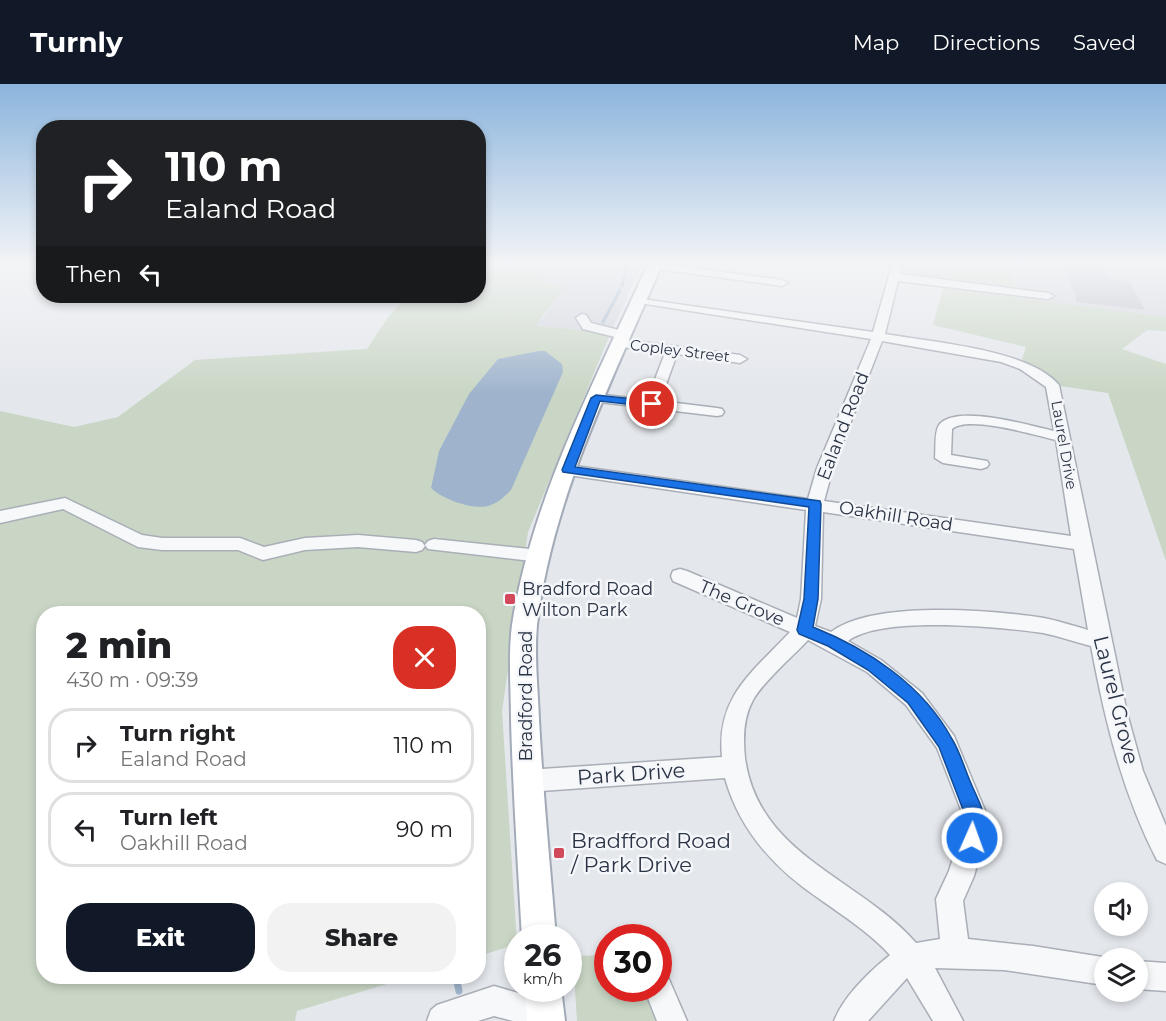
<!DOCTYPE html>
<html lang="en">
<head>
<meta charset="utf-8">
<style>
  body { margin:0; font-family:Montserrat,sans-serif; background:#f2f2f2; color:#202124; height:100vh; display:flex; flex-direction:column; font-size:22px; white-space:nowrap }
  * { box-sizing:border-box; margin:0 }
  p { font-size:20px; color:#757577 }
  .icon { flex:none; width:33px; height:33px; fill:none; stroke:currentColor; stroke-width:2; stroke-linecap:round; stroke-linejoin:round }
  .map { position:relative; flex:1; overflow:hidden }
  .side { position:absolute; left:36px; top:522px; width:450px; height:378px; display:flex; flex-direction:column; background:#fff; border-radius:24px; box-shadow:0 3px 9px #0003 }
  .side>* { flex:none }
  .top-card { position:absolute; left:36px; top:36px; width:450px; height:183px; border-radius:24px; box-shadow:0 3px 9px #0003; background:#202124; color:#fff; overflow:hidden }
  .fabs { position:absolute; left:1094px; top:798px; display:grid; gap:12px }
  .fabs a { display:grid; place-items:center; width:54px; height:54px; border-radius:50%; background:#fff; box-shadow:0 3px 9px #0003; font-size:30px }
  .speed { position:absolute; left:504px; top:840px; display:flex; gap:12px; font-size:30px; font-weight:700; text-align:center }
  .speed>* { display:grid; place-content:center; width:78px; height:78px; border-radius:50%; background:#fff; box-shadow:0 3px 9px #0003; line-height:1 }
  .speed small { font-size:15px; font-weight:400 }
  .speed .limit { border:9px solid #d22; background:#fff; color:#111 }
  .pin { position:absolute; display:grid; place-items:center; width:51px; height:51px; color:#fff; margin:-26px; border:3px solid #fff; border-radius:50%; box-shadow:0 2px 6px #0007 }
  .me { position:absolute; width:66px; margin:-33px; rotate:2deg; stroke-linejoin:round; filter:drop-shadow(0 0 4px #0008) }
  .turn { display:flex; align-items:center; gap:21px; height:126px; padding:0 30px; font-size:27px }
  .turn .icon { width:78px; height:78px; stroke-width:2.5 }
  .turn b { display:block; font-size:42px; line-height:51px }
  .then { display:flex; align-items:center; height:57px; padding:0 30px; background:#0003; gap:12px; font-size:22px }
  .round { display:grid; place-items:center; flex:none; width:63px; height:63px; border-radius:24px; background:#f2f2f2 }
  .headline { display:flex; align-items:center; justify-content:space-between; height:102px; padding:0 30px }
  h1 { font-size:36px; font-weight:800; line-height:45px }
  .cta { display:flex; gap:12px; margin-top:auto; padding:12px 30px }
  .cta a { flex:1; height:69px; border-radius:24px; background:#111827; color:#fff; font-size:24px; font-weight:800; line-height:69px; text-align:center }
  .cta a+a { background:#f2f2f2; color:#202124 }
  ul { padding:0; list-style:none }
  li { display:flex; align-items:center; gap:18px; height:75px; margin:0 12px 9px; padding:0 18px; border:3px solid #e0e0e0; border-radius:24px }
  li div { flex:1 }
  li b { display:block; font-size:22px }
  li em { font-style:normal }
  header { display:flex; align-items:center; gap:36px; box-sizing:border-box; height:84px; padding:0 30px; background:#111827; color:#fff }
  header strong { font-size:28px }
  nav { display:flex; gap:33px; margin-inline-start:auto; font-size:21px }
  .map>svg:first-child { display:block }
  .built { fill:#d2d6de }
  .green { fill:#c9d6c5 }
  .water { fill:#9fb4cc }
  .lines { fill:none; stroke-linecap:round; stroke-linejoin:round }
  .stream-far1 { stroke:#9fb4cc; stroke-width:3 }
  .stream { stroke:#9fb4cc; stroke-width:7 }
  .building { fill:#bbc0ca }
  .minor-casing { stroke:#a9aeb7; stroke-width:3 }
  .major-casing { stroke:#a3abb8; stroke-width:4 }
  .minor { fill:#f7f8fa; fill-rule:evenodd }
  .major { fill:#fff; fill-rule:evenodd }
  .route { fill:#1a73e8; stroke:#114b97; stroke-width:1.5 }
  .poi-dot { fill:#d1495b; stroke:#f4f6f9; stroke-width:2 }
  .labels { text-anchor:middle; stroke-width:5; stroke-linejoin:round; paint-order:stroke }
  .far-street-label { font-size:15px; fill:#2b3445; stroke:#f4f6f9 }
  .street-label { font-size:18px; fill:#2b3445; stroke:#f4f6f9 }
  .poi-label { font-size:18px; fill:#2b3445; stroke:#f4f6f9; text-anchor:start }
  .near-street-label { font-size:21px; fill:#2b3445; stroke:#f4f6f9 }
  .near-poi-label { font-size:21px; fill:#2b3445; stroke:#f4f6f9; text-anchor:start }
</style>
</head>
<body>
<header>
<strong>Turnly</strong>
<nav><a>Map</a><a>Directions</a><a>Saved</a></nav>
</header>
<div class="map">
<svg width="1166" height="937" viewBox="0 0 1166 937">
  <rect width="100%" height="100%" fill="#e4e7ec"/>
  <path class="built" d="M545,178h98l-32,70 -77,-6 10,-9 23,-32 -26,-3z
    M904,178h247l15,4v51l-268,-35z"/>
  <path class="green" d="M479,178h66l-4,20 27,2 -33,42 76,6 -83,200 -26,179 15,233 -38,12 -1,-342h-434v362l366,1 -113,34 -2,10h-295v-610l74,16 44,-10 77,-57 172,-11 21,-32 20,-21h70z
    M904,178h106l6,27 -116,-14z
    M943,204l223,29v14l-19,-1 -25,19 44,15v197l-58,-168 -48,-7 -38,-27 4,-12 -93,-22z
    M607,871l1,33h50l22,33h-103l-4,-65z"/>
  <path class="water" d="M539,267h6l17,13 1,8 -52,118c-7,7 -13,13 -23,16 -16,4 -46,-7 -57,-18l8,-37 30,-57 29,-35z"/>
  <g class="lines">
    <path class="stream-far1" d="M622,202l6,-24
      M603,238l17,-32"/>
    <path class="stream" d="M456,892l3,15"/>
  </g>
  <path class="building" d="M1064,178h37l8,17 21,3 15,28 -68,-8z"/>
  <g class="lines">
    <defs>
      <path id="minor" d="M893,178h10l-3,12 148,19 6,3 -6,3 -150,-18 -13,53c45,8 144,15 174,51l68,328 16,58 23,55v38l-9,-4c-35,-68 -52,-139 -66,-214 -16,-4 -32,-10 -48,-13 -42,-6 -162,-18 -195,8l33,19 41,33 32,43 35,84 -15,56 -11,25 5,38 65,7 76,12h-5v27l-100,-15 -69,-2 28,53h-30l-26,-43 -39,43h-34c10,-25 35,-49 56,-66 -20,-22 -45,-38 -69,-55 -45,-30 -81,-68 -96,-122l-198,14 -8,-3 -4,-8 4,-8 8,-3 195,-13c-6,-61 31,-85 68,-125l-117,-51 -2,-5 2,-5 7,-2 7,2 110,47 4,-19 5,-89 -238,-35 -8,-5 2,-3 6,-2 240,34 9,-31 54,-129 -232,-36 -6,-3 2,-2 238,34zM882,257l119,21 19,7 26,18 8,44c-23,-5 -99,-28 -115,-6 -5,8 -3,24 -4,33l8,5 38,6 6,-2 2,-3 -2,-3 -36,-6 1,-26c16,-14 83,6 104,11l15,96 -247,-35 9,-33zM823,428l251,37 14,81c-14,-4 -29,-9 -44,-12 -52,-8 -171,-18 -213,14l-16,-6 6,-27zM808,556l59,32 39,33 31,43 28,72 -16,51 -13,28 4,40 -24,4c-56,-65 -158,-87 -171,-185 -2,-19 -2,-40 8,-58 9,-17 40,-44 55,-60z
        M655,179l127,17 6,3 -6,3 -131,-18 -1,-2z
        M582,230l4,1 5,8 36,9 2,3 -6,4 -40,-10 -7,-11z
        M619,255l121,16 7,4 -7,4 -63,-9 -17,47 57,7 5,1 2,3 -2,3 -5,1 -126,-15 -2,-3 7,-4 51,6 18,-47 -50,-7 -2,-3z
        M65,414l77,37 20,3h78l24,9 41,-9 53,-3 58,5 6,2 3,4 -3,4 -6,2 -58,-5 -53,3 -42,10 -25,-10h-76l-24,-3 -75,-38 -63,14v-12z
        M434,455l106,11 6,2 3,4 -3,4 -6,2 -112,-13 -3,-4 3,-4z
        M1137,877l29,2v28l-29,-2z
        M658,889l10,4 19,44h-30l-13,-33h14z
        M494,902l62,18 4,11 -3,6h-44l-19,-5 -16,5h-51l4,-11 6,-5z"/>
      <path id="major" d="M649,178h14c-50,117 -111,236 -126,363 -3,32 1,64 2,95 4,73 11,145 17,218h-34c-4,-73 -9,-145 -11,-218 0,-31 -3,-63 1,-95 20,-128 84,-246 137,-363z
        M525,904h36l4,33h-38z"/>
    </defs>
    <use href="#minor" class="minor-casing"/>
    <use href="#major" class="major-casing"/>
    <use href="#minor" class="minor"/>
    <use href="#major" class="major"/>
  </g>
  <linearGradient id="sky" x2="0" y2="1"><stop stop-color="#8bb4dd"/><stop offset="0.58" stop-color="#f3f4f6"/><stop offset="1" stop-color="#f3f4f6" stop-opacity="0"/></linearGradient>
  <rect width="1166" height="309" fill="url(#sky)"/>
  <path class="route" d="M596,311l56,6 5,3 -5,3 -52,-6 -25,66 245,34 1,3 -3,95 -5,28c55,22 110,58 139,112 8,13 12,28 18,42 11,27 21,35 8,64l-6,3 -7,-3 -3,-7 5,-18 -28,-73 -31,-44 -40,-33 -40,-24 -29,-12 -2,-4 7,-31 5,-92 -246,-35 -1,-2 29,-72z"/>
  <g class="poi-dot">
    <rect x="504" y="509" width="12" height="12" rx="3"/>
    <rect x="553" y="763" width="12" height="12" rx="3"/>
  </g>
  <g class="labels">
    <g class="far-street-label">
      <text transform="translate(680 267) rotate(7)" y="5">Copley Street</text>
      <text transform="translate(1064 361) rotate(80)" y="5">Laurel Drive</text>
    </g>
    <g class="street-label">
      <text transform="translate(843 342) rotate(-69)" y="6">Ealand Road</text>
      <text transform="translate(896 432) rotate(9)" y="6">Oakhill Road</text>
      <text transform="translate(742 519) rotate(23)" y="6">The Grove</text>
      <text transform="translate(526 612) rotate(-90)" y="6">Bradford Road</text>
    </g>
    <g class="poi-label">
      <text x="522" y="511">Bradford Road<tspan x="522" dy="21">Wilton Park</tspan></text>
    </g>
    <g class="near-street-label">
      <text transform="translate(1116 616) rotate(76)" y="7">Laurel Grove</text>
      <text transform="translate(631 690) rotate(-4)" y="7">Park Drive</text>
    </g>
    <g class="near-poi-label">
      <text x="571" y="764">Bradfford Road<tspan x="571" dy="24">/ Park Drive</tspan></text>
    </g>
  </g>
</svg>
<div class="fabs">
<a><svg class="icon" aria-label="sound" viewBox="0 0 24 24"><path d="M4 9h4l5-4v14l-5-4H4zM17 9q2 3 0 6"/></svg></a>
<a><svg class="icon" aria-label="layers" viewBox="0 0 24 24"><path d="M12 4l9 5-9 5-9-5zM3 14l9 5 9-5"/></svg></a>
</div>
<div class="speed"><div>26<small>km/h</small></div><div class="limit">30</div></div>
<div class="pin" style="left:652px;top:320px;background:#d93025"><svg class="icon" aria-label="arrive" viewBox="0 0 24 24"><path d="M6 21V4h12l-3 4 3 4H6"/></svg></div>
<svg class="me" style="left:972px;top:754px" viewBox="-20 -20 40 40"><circle r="17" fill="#1a73e8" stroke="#fff" stroke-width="3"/><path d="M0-11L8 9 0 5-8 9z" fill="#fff"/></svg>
<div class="top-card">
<div class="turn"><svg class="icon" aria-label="right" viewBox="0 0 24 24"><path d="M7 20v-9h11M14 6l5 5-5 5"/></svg><div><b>110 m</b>Ealand Road</div></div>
<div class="then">Then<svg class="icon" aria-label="left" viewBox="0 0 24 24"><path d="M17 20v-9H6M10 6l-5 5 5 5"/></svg></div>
</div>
<section class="side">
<div class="headline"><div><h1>2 min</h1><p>430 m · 09:39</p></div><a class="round" style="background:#d93025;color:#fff"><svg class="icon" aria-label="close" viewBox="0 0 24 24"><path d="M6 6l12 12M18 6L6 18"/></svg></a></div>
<ul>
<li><svg class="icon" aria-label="right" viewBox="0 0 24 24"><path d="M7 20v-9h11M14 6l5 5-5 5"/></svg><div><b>Turn right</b><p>Ealand Road</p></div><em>110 m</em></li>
<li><svg class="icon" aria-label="left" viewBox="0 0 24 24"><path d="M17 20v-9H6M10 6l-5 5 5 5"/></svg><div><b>Turn left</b><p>Oakhill Road</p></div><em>90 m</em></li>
</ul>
<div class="cta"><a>Exit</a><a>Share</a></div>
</section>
</div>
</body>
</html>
